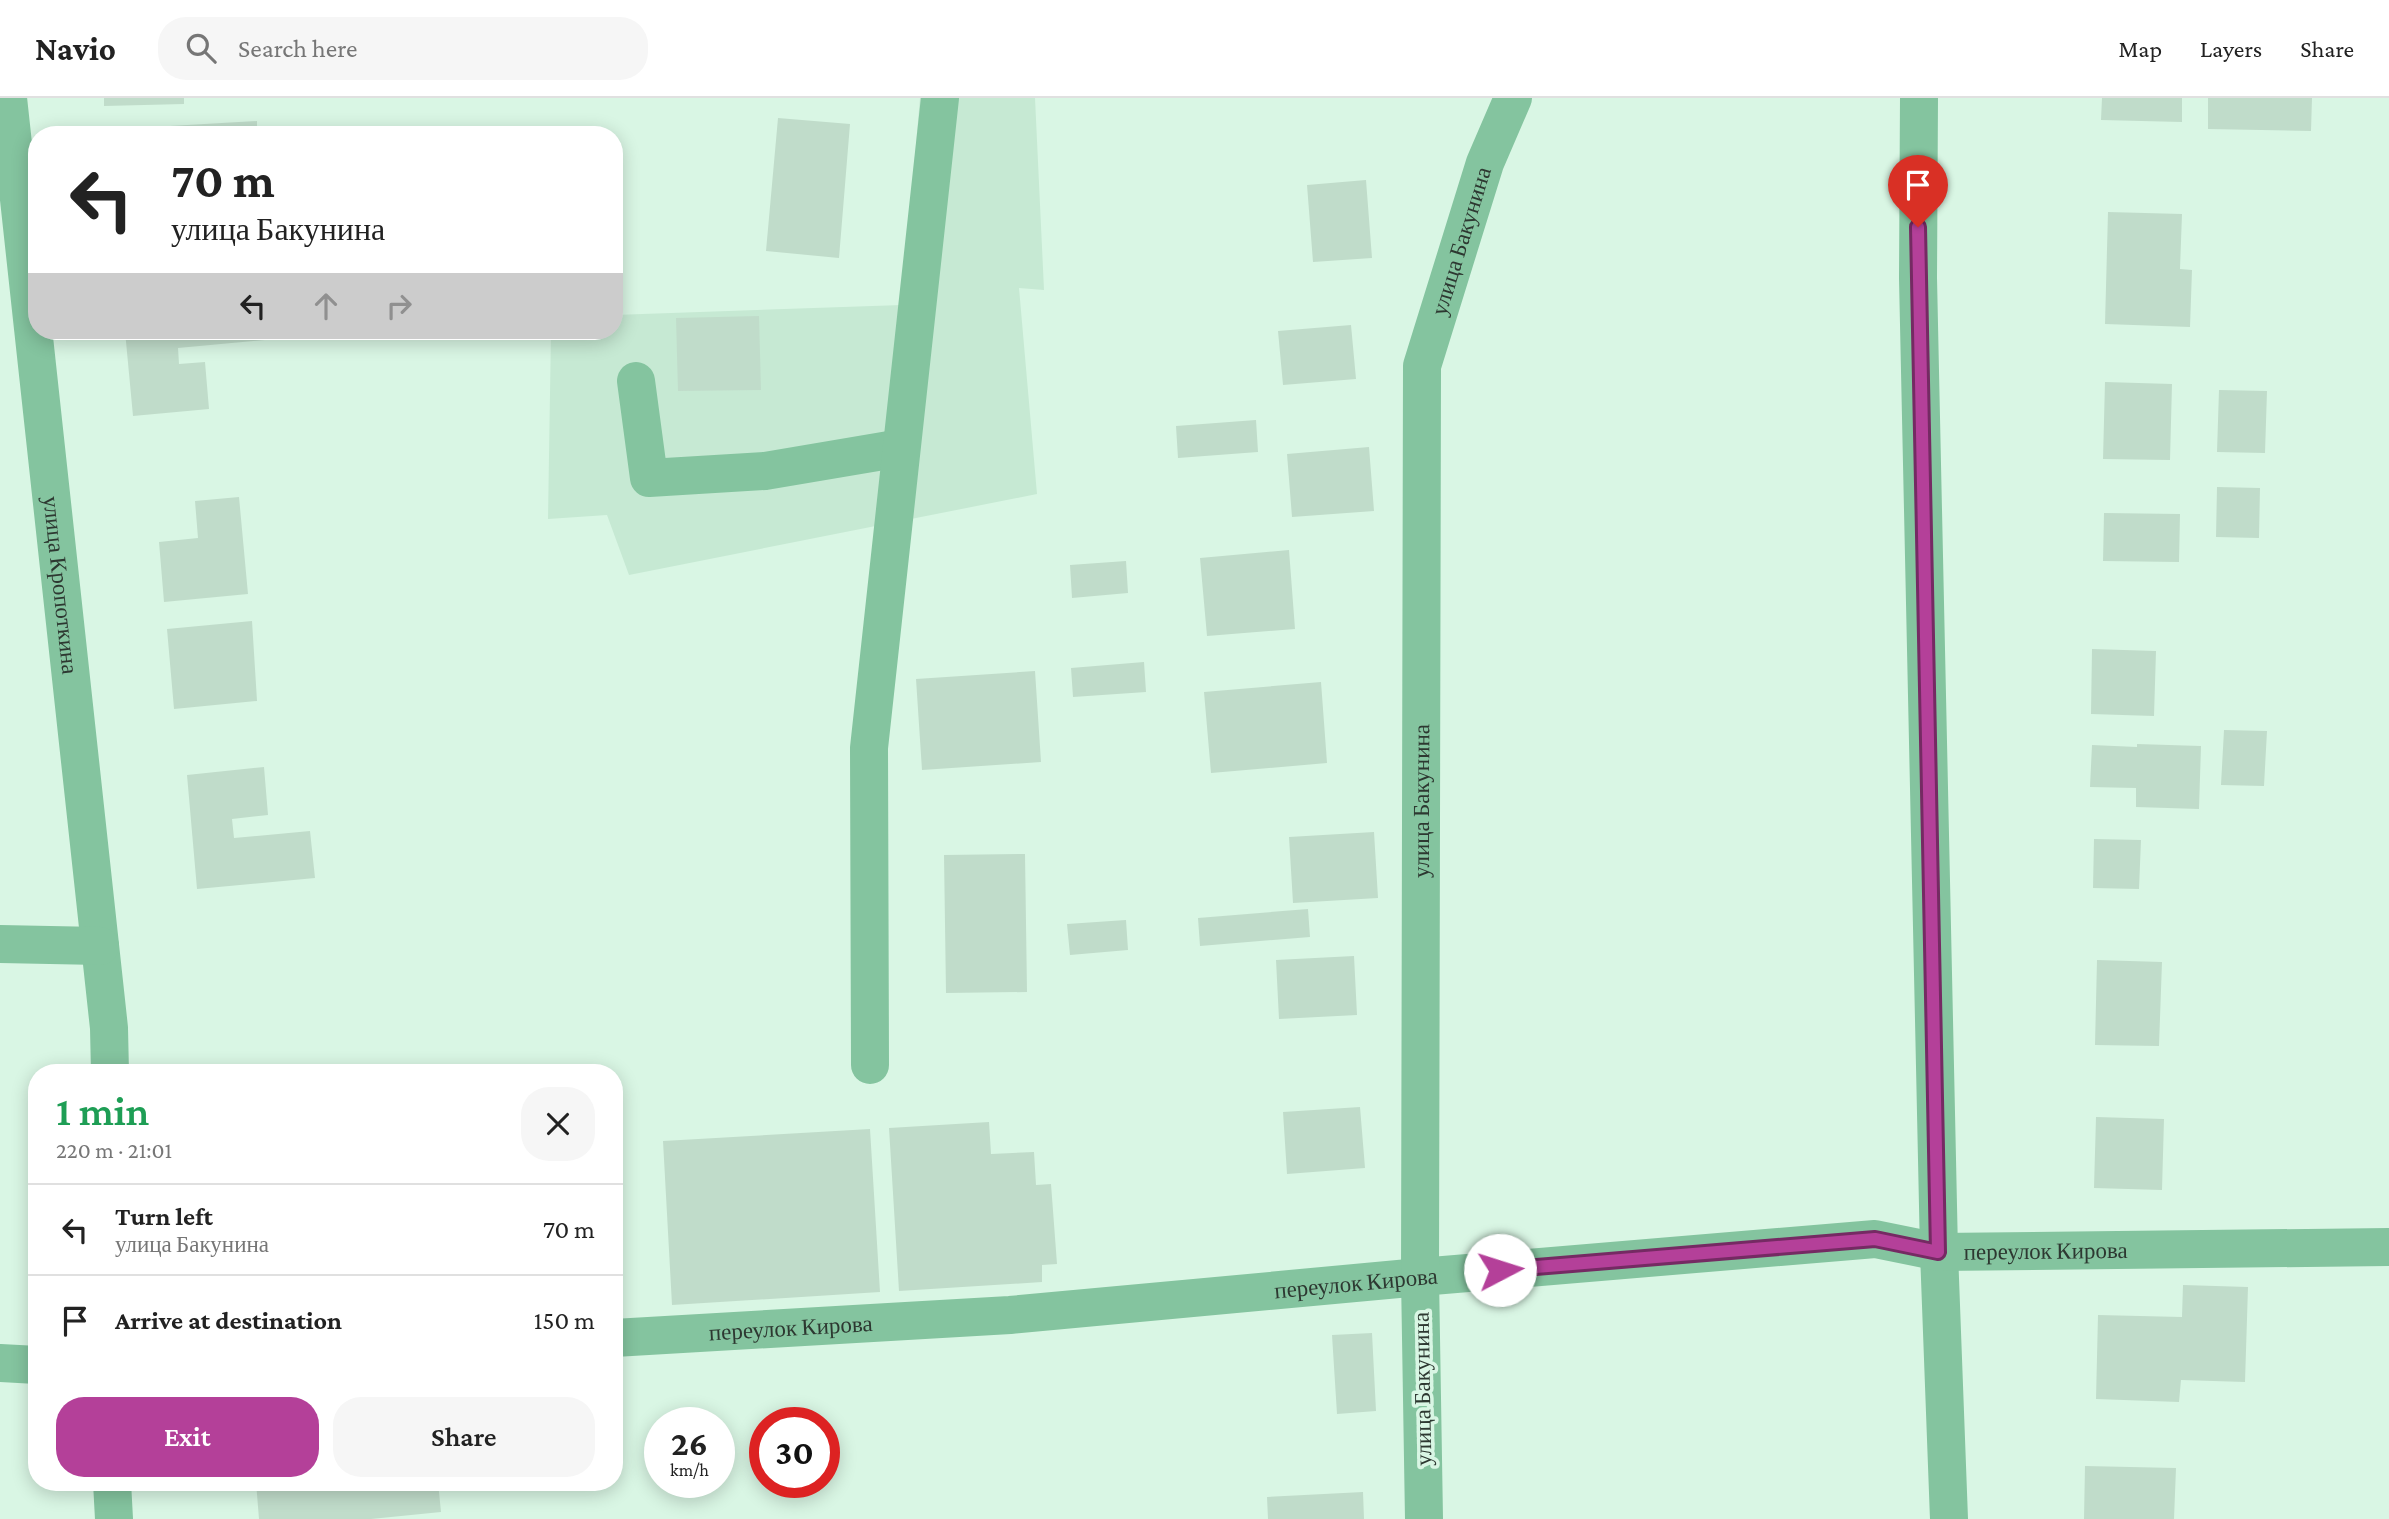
<!DOCTYPE html>
<html lang="en">
<head>
<meta charset="utf-8">
<style>
  body { margin:0; font-family:"Crimson Pro",serif; background:#f6f6f6; color:#222; height:100vh; display:flex; flex-direction:column; font-size:26px; white-space:nowrap }
  * { box-sizing:border-box; margin:0 }
  p { font-size:23px; color:#767676 }
  .icon { flex:none; width:38px; height:38px; fill:none; stroke:currentColor; stroke-width:2; stroke-linecap:round; stroke-linejoin:round }
  .map { position:relative; flex:1; overflow:hidden }
  .side { position:absolute; left:28px; top:966px; width:595px; height:427px; display:flex; flex-direction:column; background:#fff; border-radius:28px; box-shadow:0 4px 18px #0003 }
  .side>* { flex:none }
  .banner { position:absolute; left:28px; top:28px; width:595px; height:214px; border-radius:28px; box-shadow:0 4px 18px #0003; background:#fff; color:#222; overflow:hidden }
  .speed { position:absolute; left:644px; top:1309px; display:flex; gap:14px; font-size:35px; font-weight:700; text-align:center }
  .speed>* { display:grid; place-content:center; width:91px; height:91px; border-radius:50%; background:#fff; box-shadow:0 4px 18px #0003; line-height:1 }
  .speed small { font-size:18px; font-weight:400 }
  .speed .limit { border:10px solid #d22; background:#fff; color:#111 }
  .pin { position:absolute; display:grid; place-items:center; width:60px; height:60px; color:#fff; margin:-72px -30px; border-radius:50% 50% 50% 0; rotate:-45deg; box-shadow:0 0 7px #0007 }
  .pin .icon { rotate:45deg }
  .me { position:absolute; width:77px; margin:-38px; rotate:85deg; stroke-linejoin:round; filter:drop-shadow(0 0 5px #0008) }
  .turn { display:flex; align-items:center; gap:24px; height:147px; padding:0 28px; font-size:32px }
  .turn .icon { width:91px; height:91px; stroke-width:2.5 }
  .turn b { display:block; font-size:49px; line-height:60px }
  .lanes { display:flex; align-items:center; height:66px; padding:0 28px; background:#0003; justify-content:center; gap:35px; direction:ltr }
  .lanes .off { opacity:.35 }
  .round { display:grid; place-items:center; flex:none; width:74px; height:74px; border-radius:28px; background:#f6f6f6 }
  .head { display:flex; align-items:center; justify-content:space-between; height:119px; padding:0 28px }
  h1 { font-size:42px; font-weight:600; line-height:52px; color:#1e9e55 }
  .primary-button { display:flex; gap:14px; margin-top:auto; padding:14px 28px }
  .primary-button a { flex:1; height:80px; border-radius:28px; background:#b44099; color:#fff; font-size:28px; font-weight:600; line-height:80px; text-align:center }
  .primary-button a+a { background:#f6f6f6; color:#222 }
  ul { padding:0; list-style:none }
  li { display:flex; align-items:center; gap:21px; height:91px; padding:0 28px; border-top:2px solid #e0e0e0 }
  li div { flex:1 }
  li b { display:block; font-size:26px }
  li em { font-style:normal }
  header { display:flex; align-items:center; gap:42px; box-sizing:border-box; height:98px; padding:0 35px; background:#fff; border-bottom:2px solid #e0e0e0 }
  header strong { font-size:33px }
  nav { display:flex; gap:38px; margin-inline-start:auto; font-size:24px }
  .search { width:490px; height:63px; background:#f6f6f6; display:flex; align-items:center; gap:18px; box-sizing:border-box; padding:0 24px; border-radius:28px; color:#767676; font-size:26px }
  .map>svg:first-child { display:block }
  .built { fill:#c6e9d3 }
  .building { fill:#c0dcca }
  .lines { fill:none; stroke-linecap:round; stroke-linejoin:round }
  .minor { stroke:#84c49f; stroke-width:38 }
  .route-casing { stroke:#752a63; stroke-width:18 }
  .route { stroke:#b44099; stroke-width:12 }
  .labels { text-anchor:middle; stroke-width:7; stroke-linejoin:round; paint-order:stroke }
  .street-label { font-size:23px; fill:#2d3831; stroke:#d9f6e4 }
</style>
</head>
<body>
<header>
<strong>Navio</strong>
<div class="search"><svg class="icon" aria-label="search" viewBox="0 0 24 24"><circle cx="10" cy="10" r="6"/><path d="M15 15l6 6"/></svg>Search here</div>
<nav><a>Map</a><a>Layers</a><a>Share</a></nav>
</header>
<div class="map">
<svg width="2389" height="1421" viewBox="0 0 2389 1421">
  <rect width="100%" height="100%" fill="#d9f6e4"/>
  <path class="built" d="M920,0h115l9,192 -25,-2 18,206 -408,81 -22,-60 -59,4 3,-188h63v-16l288,-10z"/>
  <path class="building" d="M104,0h80v6l-80,2z
    M2102,0h80v24l-81,-2z
    M2208,0h104l-1,33 -103,-2z
    M778,20l72,6 -11,134 -73,-7z
    M257,23v14h-86l-1,-9z
    M1366,82l6,78 -59,4 -6,-77z
    M2108,114l74,2 -2,55 12,1 -2,57 -85,-3z
    M759,218l2,74 -83,1 -2,-73z
    M1351,227l5,54 -73,6 -5,-54z
    M125,233h171l1,6 -119,11 1,16 26,-2 4,47 -76,7z
    M2105,284l67,2 -2,76 -67,-1z
    M2219,292l48,1 -2,62 -48,-1z
    M1256,322l2,32 -80,6 -2,-32z
    M1369,349l5,64 -82,6 -5,-63z
    M2217,389l43,1 -1,50 -43,-1z
    M239,399l9,97 -84,8 -5,-60 39,-4 -3,-37z
    M2104,415l76,1 -1,48 -76,-1z
    M1289,452l6,79 -88,7 -7,-78z
    M1126,463l2,32 -56,5 -2,-33z
    M252,523l5,80 -83,8 -7,-80z
    M2092,551l64,2 -2,65 -63,-2z
    M1144,564l2,30 -73,5 -2,-29z
    M1035,573l6,91 -119,8 -6,-91z
    M1321,584l6,81 -116,10 -7,-81z
    M2224,632l43,1 -3,55 -43,-1z
    M2137,646l64,2 -2,63 -63,-2v-19l-46,-1 2,-42 45,2z
    M264,669l4,48 -36,4 2,19 76,-7 5,47 -118,11 -10,-114z
    M1374,734l4,66 -85,5 -4,-66z
    M2094,741l47,1 -2,49 -46,-1z
    M1025,756l2,138 -81,1 -2,-138z
    M1308,811l2,28 -110,9 -2,-28z
    M1126,822l2,30 -58,5 -3,-31z
    M1354,858l3,59 -78,4 -3,-59z
    M2097,862l65,2 -3,84 -64,-1z
    M1360,1009l5,61 -78,6 -4,-62z
    M2096,1019l68,2 -2,71 -68,-2z
    M989,1024l2,32 43,-2 2,33 15,-1 6,80 -15,1v17l-143,9 -10,-163z
    M870,1031l10,163 -208,13 -9,-164z
    M2183,1187l65,2 -3,95 -64,-2 -2,22 -83,-3 2,-84 84,2z
    M1372,1235l4,78 -39,3 -5,-79z
    M2085,1368l91,2 -2,51h-90z
    M256,1384h182l3,30 -70,7h-112z
    M1363,1394l1,27h-96l-1,-22z"/>
  <g class="lines">
    <g class="minor">
      <path id="s1" d="M8,0l101,930 1,45"/>
      <path d="M1919,0l-1,180 21,974 10,267"/>
      <path d="M636,283l13,97 116,-7 136,-23"/>
      <path d="M0,846l100,2"/>
      <path d="M870,967l-1,-317 71,-650"/>
      <path id="s2" d="M614,1240l396,-23 410,-38 455,-38 64,13 450,-5"/>
      <path d="M0,1265l37,2"/>
      <path d="M112,1384l2,37"/>
      <path id="s3" d="M1424,1421l-4,-242 2,-911 63,-203 28,-65"/>
    </g>
  </g>
  <g class="lines">
    <defs>
      <path id="route" d="M1500,1172l375,-31 63,13 -20,-1025"/>
    </defs>
    <use href="#route" class="route-casing"/>
    <use href="#route" class="route"/>
  </g>
  <g class="labels">
    <g class="street-label">
      <text dy="8" stroke="none"><textPath href="#s3" startOffset="1284">улица Бакунина</textPath></text>
      <text dy="8" stroke="none"><textPath href="#s1" startOffset="490">улица Кропоткина</textPath></text>
      <text dy="8" stroke="none"><textPath href="#s3" startOffset="718">улица Бакунина</textPath></text>
      <text dy="8" stroke="none"><textPath href="#s2" startOffset="1437">переулок Кирова</textPath></text>
      <text dy="8" stroke="none"><textPath href="#s2" startOffset="744">переулок Кирова</textPath></text>
      <text dy="8" stroke="none"><textPath href="#s2" startOffset="177">переулок Кирова</textPath></text>
      <text transform="translate(1422 1291) rotate(-91)" y="8">улица Бакунина</text>
    </g>
  </g>
</svg>
<div class="speed"><div>26<small>km/h</small></div><div class="limit">30</div></div>
<div class="pin" style="left:1918px;top:129px;background:#d93025"><svg class="icon" aria-label="arrive" viewBox="0 0 24 24"><path d="M6 21V4h12l-3 4 3 4H6"/></svg></div>
<svg class="me" style="left:1500px;top:1172px" viewBox="-20 -20 40 40"><circle r="19" fill="#fff"/><path d="M0-13L10 11 0 6-10 11z" fill="#b44099"/></svg>
<div class="banner">
<div class="turn"><svg class="icon" aria-label="left" viewBox="0 0 24 24"><path d="M17 20v-9H6M10 6l-5 5 5 5"/></svg><div><b>70 m</b>улица Бакунина</div></div>
<div class="lanes"><svg class="icon" aria-label="left" viewBox="0 0 24 24"><path d="M17 20v-9H6M10 6l-5 5 5 5"/></svg><svg class="icon off" aria-label="ahead" viewBox="0 0 24 24"><path d="M12 20V5M6 11l6-6 6 6"/></svg><svg class="icon off" aria-label="right" viewBox="0 0 24 24"><path d="M7 20v-9h11M14 6l5 5-5 5"/></svg></div>
</div>
<section class="side">
<div class="head"><div><h1>1 min</h1><p>220 m · 21:01</p></div><a class="round"><svg class="icon" aria-label="close" viewBox="0 0 24 24"><path d="M6 6l12 12M18 6L6 18"/></svg></a></div>
<ul>
<li><svg class="icon" aria-label="left" viewBox="0 0 24 24"><path d="M17 20v-9H6M10 6l-5 5 5 5"/></svg><div><b>Turn left</b><p>улица Бакунина</p></div><em>70 m</em></li>
<li><svg class="icon" aria-label="arrive" viewBox="0 0 24 24"><path d="M6 21V4h12l-3 4 3 4H6"/></svg><div><b>Arrive at destination</b></div><em>150 m</em></li>
</ul>
<div class="primary-button"><a>Exit</a><a>Share</a></div>
</section>
</div>
</body>
</html>
